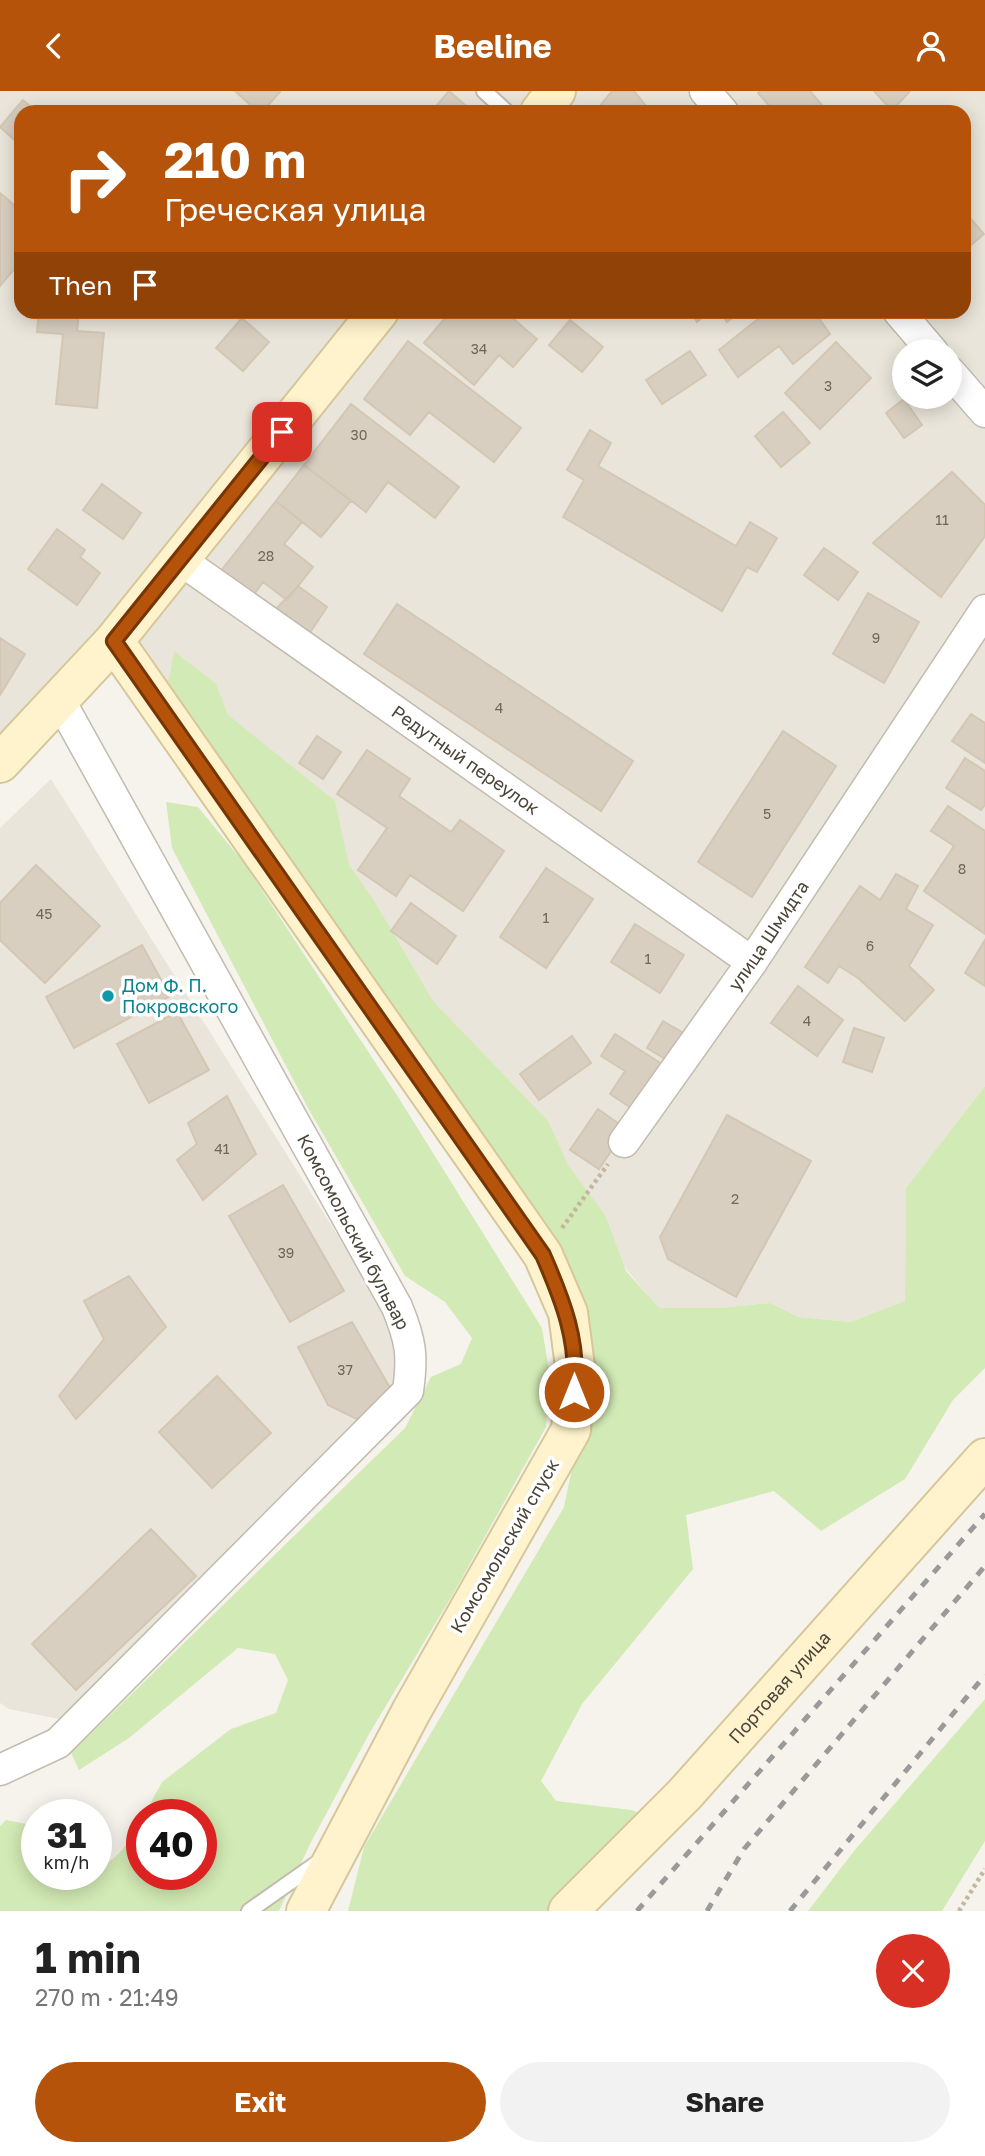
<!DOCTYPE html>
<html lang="en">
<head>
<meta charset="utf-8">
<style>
  body { margin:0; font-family:"Golos Text",sans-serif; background:#f2f2f2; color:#222; height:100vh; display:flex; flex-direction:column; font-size:26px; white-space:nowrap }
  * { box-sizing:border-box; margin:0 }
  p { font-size:23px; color:#767676 }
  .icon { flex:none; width:38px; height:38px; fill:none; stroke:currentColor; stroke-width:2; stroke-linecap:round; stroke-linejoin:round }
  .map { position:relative; height:1820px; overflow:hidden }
  .drawer { display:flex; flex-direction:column; background:#fff; flex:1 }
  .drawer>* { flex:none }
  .hud { position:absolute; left:14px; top:14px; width:957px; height:214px; border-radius:21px; box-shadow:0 4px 18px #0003; background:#b45309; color:#fff; overflow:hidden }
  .buttons { position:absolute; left:892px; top:248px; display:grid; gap:14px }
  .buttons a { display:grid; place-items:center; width:70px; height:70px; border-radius:50%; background:#fff; box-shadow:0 4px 18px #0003; font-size:35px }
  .speed { position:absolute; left:21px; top:1708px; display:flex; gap:14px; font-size:35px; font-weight:700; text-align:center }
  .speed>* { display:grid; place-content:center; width:91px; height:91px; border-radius:50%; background:#fff; box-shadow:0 4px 18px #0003; line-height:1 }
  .speed small { font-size:18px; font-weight:400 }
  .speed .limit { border:10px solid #d22; background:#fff; color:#111 }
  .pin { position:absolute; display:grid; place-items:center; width:60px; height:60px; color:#fff; margin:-30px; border-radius:14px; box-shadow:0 4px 10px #0006 }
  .me { position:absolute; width:77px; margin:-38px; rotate:0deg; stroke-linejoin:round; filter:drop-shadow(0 0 5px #0008) }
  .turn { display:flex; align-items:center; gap:24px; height:147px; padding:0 35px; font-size:32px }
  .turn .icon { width:91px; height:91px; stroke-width:2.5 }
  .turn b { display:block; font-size:49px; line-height:60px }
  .then { display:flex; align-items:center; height:66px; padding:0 35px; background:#0003; gap:14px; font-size:26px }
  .round { display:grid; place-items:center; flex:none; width:74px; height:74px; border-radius:37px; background:#f2f2f2 }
  .head { display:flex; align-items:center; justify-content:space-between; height:119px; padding:0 35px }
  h1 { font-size:42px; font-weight:700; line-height:52px }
  .button { display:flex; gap:14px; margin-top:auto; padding:14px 35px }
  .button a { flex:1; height:80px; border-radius:42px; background:#b45309; color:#fff; font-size:28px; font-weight:700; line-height:80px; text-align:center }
  .button a+a { background:#f2f2f2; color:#222 }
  header { display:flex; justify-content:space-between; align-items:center; height:91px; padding:0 35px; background:#b45309; color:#fff; font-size:32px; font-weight:700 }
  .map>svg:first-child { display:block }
  .residential { fill:#eae5da; fill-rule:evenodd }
  .green { fill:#d2eab5 }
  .building { fill:#d8cfc1; stroke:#d3c7b4; stroke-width:2 }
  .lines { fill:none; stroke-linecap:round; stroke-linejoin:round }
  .lane-casing { stroke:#c2bbae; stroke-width:18 }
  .street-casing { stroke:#c2bbae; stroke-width:33 }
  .secondary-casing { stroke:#d6c79b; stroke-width:42 }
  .path { stroke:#c4b79f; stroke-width:4.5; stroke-dasharray:3.5 3.5; stroke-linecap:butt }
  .lane { stroke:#fff; stroke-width:14 }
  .street { stroke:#fff; stroke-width:30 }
  .secondary { stroke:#fff3cd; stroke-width:38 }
  .rail { stroke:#9a9a9a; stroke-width:5; stroke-dasharray:9 9; stroke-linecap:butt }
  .route-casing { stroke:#753606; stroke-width:18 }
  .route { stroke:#b45309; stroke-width:12 }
  .culture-dot { fill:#0f9aa8; stroke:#fff; stroke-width:2.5 }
  .labels { text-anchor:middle; stroke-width:7; stroke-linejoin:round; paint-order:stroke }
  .number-label { font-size:14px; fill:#6e675b }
  .street-label { font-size:18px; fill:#4b4439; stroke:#fff }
  .culture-label { font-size:18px; fill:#0d838f; stroke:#fff; text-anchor:start }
</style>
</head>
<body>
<header><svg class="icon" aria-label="back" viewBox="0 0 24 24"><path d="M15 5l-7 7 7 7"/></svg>Beeline<svg class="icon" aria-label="person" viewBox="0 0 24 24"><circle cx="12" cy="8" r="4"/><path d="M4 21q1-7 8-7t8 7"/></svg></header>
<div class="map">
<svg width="985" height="1820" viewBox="0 0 985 1820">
  <rect width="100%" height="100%" fill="#f6f3ec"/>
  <path class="residential" d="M0,0h985v995l-79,102 -1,113 -55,21 -51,-5 -29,-14 -50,5 -61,1 -545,-667 -114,121zM21,21h943v199h-943zM905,261h45v45h-45z
    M51,688l358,570 -10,42 -335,329 -55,-11 -9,-6v-875z"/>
  <path class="green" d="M174,560l42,33 12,31 107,86 14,64 24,34 60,102 115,120 20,44 37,50 21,56 33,37h61l50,-5 29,14 51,5 55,-21 1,-113 79,-102v282l-32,32 -48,79 -84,52 -47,-40 -88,24 7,54 -111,135 -41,77 15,20 75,9 28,10 -92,91h-219l16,-64 200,-340 23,-112 -19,-82 -428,-631 29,-2z
    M166,711l32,5 46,56 156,237 142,228 8,49 -4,50 -93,167 -84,140 -59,110 -31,67h-279v-85l6,-6 31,6v48h59v-7c20,-3 37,-30 46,-48v55h59v-59h-57l18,-33 69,-53 45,-16 12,-33 -13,-26 -37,-6 -109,90 -50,32 -8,-17 334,-325 26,-51 30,-13 11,-26 -27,-36 -40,-26 -97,-168 -136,-260z
    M985,1608v142l-43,70h-134l46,-60z"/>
  <path class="building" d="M235,0h44l1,1 -18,20h-4z
    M449,0l24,21h-42z
    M612,0h22l17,21h-56z
    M760,0h50l18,21h-53l-17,-19z
    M874,0h36l-18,20z
    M23,9l14,12h-16v34l-21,-19z
    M0,102l21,18v50l-21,25z
    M964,120l20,23 -20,17z
    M39,220h40l-2,20 27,2 -7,75 -41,-4 7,-70 -26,-2z
    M451,220h53l33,28 -24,28 -14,-12 -25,30 -50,-42z
    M691,220h19l-13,11z
    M720,220h21l-14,11z
    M768,220h46l16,23 -37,30 -14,-18 -41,31 -19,-27z
    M242,227l27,24 -26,29 -27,-23z
    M570,229l33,27 -21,25 -33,-27z
    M408,250l113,87 -27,34 -65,-50 -19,23 -46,-36z
    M836,251l35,36 -51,51 -35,-36z
    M690,260l16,24 -44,29 -16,-24z
    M904,308l18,26 -18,13 -18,-25z
    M351,313l108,83 -24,31 -47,-36 -22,30 -62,-47z
    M783,321l27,31 -29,24 -26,-31z
    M590,339l21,13 -13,23 138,80 14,-24 27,16 -20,34 -10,-5 -25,44 -159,-94 21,-37 -17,-10z
    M304,374l47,36 -30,36 -45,-36z
    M952,381l33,33v31l-44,61 -68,-54z
    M102,393l39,29 -18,26 -40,-29z
    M276,410l26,21 -18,22 29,23 -26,33 -24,-18 -11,15 -32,-25z
    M57,438l28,21 -5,7 20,16 -23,32 -49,-36z
    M824,457l34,24 -20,28 -34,-25z
    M298,495l29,21 -20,30 -33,-26z
    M868,502l51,29 -35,61 -51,-29z
    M397,513l236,157 -32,50 -237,-157z
    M0,547l25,16 -25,41z
    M971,623l14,9v40l-33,-22z
    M783,640l53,35 -84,131 -54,-35z
    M317,645l24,16 -18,27 -24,-16z
    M367,659l43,29 -11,17 52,36 9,-12 44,31 -41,60 -53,-36 -14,21 -38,-26 29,-42 -50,-34z
    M965,667l20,13v34l-4,5 -35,-22z
    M948,715l37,25v103l-61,-43 30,-45 -23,-15z
    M36,774l64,61 -55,57 -45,-43v-37z
    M546,777l47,31 -47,69 -46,-31z
    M896,783l22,12 -12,23 27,16 -24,41 25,24 -29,31 -47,-43 -19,-12 -11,17 -23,-16 55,-81 20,14z
    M411,812l45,33 -19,28 -46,-33z
    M635,833l49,31 -24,38 -49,-31z
    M985,849v46l-20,-13z
    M142,854l28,51 -96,52 -28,-51z
    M798,895l45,34 -26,36 -46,-33z
    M177,921l32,58 -60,33 -32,-59z
    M663,930l24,14 -17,27 -23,-14z
    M854,937l30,10 -12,34 -29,-10z
    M615,943l50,32 -29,45 -26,-17 15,-23 -24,-15z
    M572,945l19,27 -52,37 -19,-26z
    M227,1005l29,58 -53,46 -26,-40 20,-16 -9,-21z
    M598,1018l28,20 -27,40 -29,-19z
    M727,1024l84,46 -75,136 -68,-38 -8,-22z
    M283,1094l61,106 -54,31 -61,-106z
    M129,1185l37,51 -90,92 -17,-23 45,-57 -20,-38z
    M352,1231l41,71 -32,28 -33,-16 -30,-58z
    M217,1285l54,57 -59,55 -53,-56z
    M151,1438l45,47 -120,114 -44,-46z"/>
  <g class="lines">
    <defs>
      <path id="lane" d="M484,0l23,21
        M249,1820l71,-50"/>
      <g id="street">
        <path d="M705,0l18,21"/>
        <path d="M898,220l35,41"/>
        <path d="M950,281l35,40"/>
        <path id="s1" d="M179,468l573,403"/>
        <path id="s2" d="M624,1051l128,-180 233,-352"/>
        <path d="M0,1679l58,-27 350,-352c5,-35 3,-50 -11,-84l-338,-608"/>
      </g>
      <g id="secondary">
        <path d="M540,21l16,-21"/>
        <path d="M114,550l429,614 25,58 8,61 -5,56 -159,280 -106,201"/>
        <path d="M0,672l114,-122 265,-330"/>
        <path id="s3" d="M568,1820l116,-116 301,-337"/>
      </g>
    </defs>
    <use href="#lane" class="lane-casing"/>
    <use href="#street" class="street-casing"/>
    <use href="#secondary" class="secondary-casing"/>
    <path class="path" d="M562,1137l46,-64
      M959,1820l26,-42"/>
    <use href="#lane" class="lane"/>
    <use href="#street" class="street"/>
    <use href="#secondary" class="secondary"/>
    <path class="rail" d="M637,1820l348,-397
      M707,1820l37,-62 241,-283
      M790,1820l195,-236"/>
  </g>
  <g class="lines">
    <defs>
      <path id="route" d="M282,341l-168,209 429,614c20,46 36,86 31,137"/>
    </defs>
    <use href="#route" class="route-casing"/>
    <use href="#route" class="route"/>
  </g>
  <circle class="culture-dot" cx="108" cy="905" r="7"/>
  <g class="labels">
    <g class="number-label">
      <text x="479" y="263">34</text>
      <text x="828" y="300">3</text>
      <text x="359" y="349">30</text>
      <text x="942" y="434">11</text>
      <text x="266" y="470">28</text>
      <text x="876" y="552">9</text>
      <text x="499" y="622">4</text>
      <text x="767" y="728">5</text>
      <text x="962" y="783">8</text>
      <text x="44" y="828">45</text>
      <text x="546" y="832">1</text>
      <text x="870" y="860">6</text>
      <text x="648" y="873">1</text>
      <text x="807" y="935">4</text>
      <text x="222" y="1063">41</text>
      <text x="735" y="1113">2</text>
      <text x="286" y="1167">39</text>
      <text x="345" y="1284">37</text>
    </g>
    <g class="street-label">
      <text dy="6" stroke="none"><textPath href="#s1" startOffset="350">Редутный переулок</textPath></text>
      <text dy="6" stroke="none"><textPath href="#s2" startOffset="252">улица Шмидта</textPath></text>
      <text transform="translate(353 1141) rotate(62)" y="6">Комсомольский бульвар</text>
      <text transform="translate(505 1455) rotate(-60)" y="6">Комсомольский спуск</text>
      <text dy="6" stroke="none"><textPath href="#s3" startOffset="308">Портовая улица</textPath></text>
    </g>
    <g class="culture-label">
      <text x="122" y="901">Дом Ф. П.<tspan x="122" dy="21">Покровского</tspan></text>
    </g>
  </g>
</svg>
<div class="buttons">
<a><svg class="icon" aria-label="layers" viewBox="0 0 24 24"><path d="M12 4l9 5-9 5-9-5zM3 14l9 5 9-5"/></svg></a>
</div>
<div class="speed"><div>31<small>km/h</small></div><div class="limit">40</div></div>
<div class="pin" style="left:282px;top:341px;background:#d93025"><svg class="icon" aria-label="arrive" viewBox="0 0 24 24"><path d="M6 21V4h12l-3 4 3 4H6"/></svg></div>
<svg class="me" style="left:574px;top:1301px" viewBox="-20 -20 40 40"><circle r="17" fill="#b45309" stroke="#fff" stroke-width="3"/><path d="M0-11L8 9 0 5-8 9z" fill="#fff"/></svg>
<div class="hud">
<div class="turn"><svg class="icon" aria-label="right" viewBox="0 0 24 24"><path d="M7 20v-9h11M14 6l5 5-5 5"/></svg><div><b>210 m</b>Греческая улица</div></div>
<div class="then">Then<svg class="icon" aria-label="arrive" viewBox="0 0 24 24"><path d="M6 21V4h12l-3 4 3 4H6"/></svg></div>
</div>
</div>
<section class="drawer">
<div class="head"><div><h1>1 min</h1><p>270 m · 21:49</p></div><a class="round" style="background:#d93025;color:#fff"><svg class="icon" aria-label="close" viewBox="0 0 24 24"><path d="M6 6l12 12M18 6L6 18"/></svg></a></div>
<div class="button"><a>Exit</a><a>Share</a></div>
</section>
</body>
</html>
